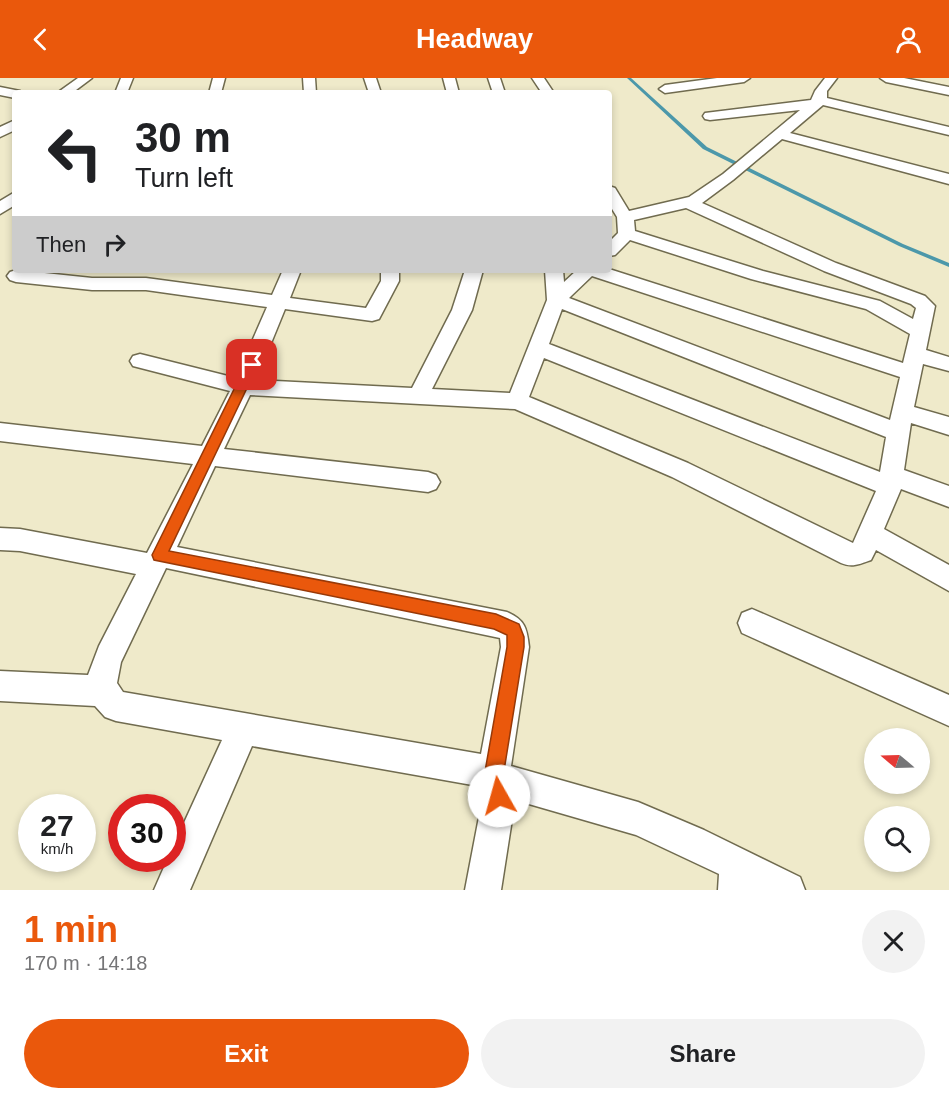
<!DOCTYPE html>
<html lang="en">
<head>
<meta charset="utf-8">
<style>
  body { margin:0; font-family:Arial,sans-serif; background:#f2f2f2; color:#202124; height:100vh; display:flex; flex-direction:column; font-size:22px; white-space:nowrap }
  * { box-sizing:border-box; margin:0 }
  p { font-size:20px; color:#757577 }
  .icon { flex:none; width:33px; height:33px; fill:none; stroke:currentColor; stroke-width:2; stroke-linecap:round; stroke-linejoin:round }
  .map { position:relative; height:812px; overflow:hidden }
  .details { display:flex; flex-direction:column; background:#fff; flex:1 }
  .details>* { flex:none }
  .top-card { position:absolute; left:12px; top:12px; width:600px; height:183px; border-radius:6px; box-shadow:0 3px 9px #0003; background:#fff; color:#202124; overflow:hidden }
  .needle { width:39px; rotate:289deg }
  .fabs { position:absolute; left:864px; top:650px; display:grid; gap:12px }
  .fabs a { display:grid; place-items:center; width:66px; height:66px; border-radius:50%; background:#fff; box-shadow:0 3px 9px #0003; font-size:30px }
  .speed { position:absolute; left:18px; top:716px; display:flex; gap:12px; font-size:30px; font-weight:700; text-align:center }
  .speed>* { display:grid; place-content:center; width:78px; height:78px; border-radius:50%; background:#fff; box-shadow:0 3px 9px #0003; line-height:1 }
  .speed small { font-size:15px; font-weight:400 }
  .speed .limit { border:9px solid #d22; background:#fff; color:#111 }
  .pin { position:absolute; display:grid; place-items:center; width:51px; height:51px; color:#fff; margin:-26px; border-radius:12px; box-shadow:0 3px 9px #0006 }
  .me { position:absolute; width:66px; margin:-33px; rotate:353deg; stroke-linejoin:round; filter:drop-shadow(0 0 4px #0008) }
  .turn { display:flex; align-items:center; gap:21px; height:126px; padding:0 24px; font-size:27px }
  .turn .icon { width:78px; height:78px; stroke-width:2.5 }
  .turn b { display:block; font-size:42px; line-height:51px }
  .then { display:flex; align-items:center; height:57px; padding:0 24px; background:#0003; gap:12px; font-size:22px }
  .round { display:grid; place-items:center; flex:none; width:63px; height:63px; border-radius:32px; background:#f2f2f2 }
  .headline { display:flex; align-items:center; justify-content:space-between; height:102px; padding:0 24px }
  h1 { font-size:36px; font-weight:600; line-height:45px; color:#ea580c }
  .action { display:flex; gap:12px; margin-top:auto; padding:12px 24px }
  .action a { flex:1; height:69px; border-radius:36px; background:#ea580c; color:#fff; font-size:24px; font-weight:600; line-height:69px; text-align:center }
  .action a+a { background:#f2f2f2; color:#202124 }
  header { display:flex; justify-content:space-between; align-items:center; height:78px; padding:0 24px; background:#ea580c; color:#fff; font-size:27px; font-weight:600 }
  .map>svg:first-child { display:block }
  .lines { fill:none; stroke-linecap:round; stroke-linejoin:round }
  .stream { fill:#4c98aa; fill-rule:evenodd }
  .minor-casing { stroke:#706b4f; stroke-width:3 }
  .minor { fill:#fff; fill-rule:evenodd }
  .route { fill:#ea580c; stroke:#983908; stroke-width:1.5 }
</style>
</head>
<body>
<header><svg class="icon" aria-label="back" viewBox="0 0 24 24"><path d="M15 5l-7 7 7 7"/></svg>Headway<svg class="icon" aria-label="person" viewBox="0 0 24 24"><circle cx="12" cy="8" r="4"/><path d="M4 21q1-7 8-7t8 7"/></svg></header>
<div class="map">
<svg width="949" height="812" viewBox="0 0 949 812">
  <rect width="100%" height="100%" fill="#efeaca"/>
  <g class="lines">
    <path class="stream" d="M627,0h4l76,69 196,97 46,19v4l-50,-21 -196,-97z"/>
    <defs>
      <path id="minor" d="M78,0h14l-20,15h-15z
        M121,0h12l-6,15h-12z
        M213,0h12l-4,15h-12z
        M303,0h12l1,15h-12z
        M364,0h12l5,15h-12z
        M443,0h12l4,15h-12z
        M488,0h12l5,15h-12z
        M532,0h12l10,15h-12z
        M717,0h33l-6,4 -79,11 -6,-4 6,-4z
        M825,0h12l-10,13v7l122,29v8l-126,-30 -33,28 159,41v10l-167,-45 -49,41 -31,23 134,60 89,33 10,10 -9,44 23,7v14l-26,-7 -9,43 35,10v18l-38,-12 -7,47 45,16v21l-48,-18 -17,40 65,36v26l-73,-41 -5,10c-11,4 -19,8 -30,3l-169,-86 -157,-68 -265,-14 -26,54 204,23 8,3 4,7 -4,7 -8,3 -213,-26 -38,81 330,65c18,8 20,16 22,35l-18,119 127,36 66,28 96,47 5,13h-87l1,-16 -83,-39 -121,-35 -14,90h-36l18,-94 -5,-10 -226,-40 -62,144h-36l14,-32h4v-9l50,-109 -106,-19 -11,-4 -10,-11 -95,-5v-30l88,4 11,-29 37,-72 -116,-23 -20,-1v-22l20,1 127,24 46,-89 -193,-23v-18l202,23 28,-55 -97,-25 -3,-5 3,-5 7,-2 96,24 31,-71 -121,-17h-54l-76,-8 -6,-2 -3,-4 3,-4 6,-2 76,8h54l126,17 11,-25h18l-11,28 76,10 15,-27v-11h18v11l-20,38 -7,2 -87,-12 -29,71 156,8 40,-78 13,-40h18l-11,40 -40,79 78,4 37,-93 -2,-30h18l1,12 13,-12 32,-1 294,94 7,-29 -44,-25 -115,-30 -121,-39 -15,15 -6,1v-14l9,-9 -1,-16 -8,-13v-18l6,2 14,23 60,-14 34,-23 77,-64 -90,10 -5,-1 -2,-3 2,-3 106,-13 4,-9zM686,130l138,63 87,33 5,4 -3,11 -33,-18 -117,-30 -128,-40 -1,-11zM592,198l308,101 -10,43 -321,-122zM562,231l324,128 -6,35 -331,-128zM544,280l332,133 -23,52 -165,-80 -159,-66zM166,490l334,70 1,9 -20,107 -358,-62 -6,-9 4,-21z
        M880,0h24l45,9v8l-63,-13z
        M0,9l20,4 1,2h-6v5l-15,-3z
        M15,42v10l-15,7v-10z
        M15,114v13l-15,9v-13z
        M752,531l197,86v31l-207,-93 -4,-10 4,-10z"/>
    </defs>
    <use href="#minor" class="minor-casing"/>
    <use href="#minor" class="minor"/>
  </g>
  <path class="route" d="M252,283l6,4 -89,186 327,63 23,10 5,13v10l-21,130 5,19 -2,7 -7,2 -7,-2 -8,-26 23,-130v-12l-13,-6 -340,-69 -2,-5 2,-4 92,-186z"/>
</svg>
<div class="fabs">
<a><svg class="needle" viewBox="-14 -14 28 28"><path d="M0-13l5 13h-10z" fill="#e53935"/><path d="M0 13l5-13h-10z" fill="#757577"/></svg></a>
<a><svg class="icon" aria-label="search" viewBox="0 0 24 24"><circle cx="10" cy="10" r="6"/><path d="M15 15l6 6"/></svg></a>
</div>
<div class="speed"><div>27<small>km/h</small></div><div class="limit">30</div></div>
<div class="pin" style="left:252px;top:287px;background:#d93025"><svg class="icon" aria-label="arrive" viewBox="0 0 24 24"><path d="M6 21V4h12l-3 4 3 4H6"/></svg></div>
<svg class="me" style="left:499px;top:718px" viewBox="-20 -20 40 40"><circle r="19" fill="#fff"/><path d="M0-13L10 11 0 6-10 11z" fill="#ea580c"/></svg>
<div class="top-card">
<div class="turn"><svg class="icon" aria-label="left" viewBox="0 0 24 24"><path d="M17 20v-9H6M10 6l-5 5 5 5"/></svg><div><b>30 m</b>Turn left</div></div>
<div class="then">Then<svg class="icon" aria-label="right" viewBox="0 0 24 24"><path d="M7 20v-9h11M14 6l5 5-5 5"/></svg></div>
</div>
</div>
<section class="details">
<div class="headline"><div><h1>1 min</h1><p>170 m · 14:18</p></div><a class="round"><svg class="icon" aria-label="close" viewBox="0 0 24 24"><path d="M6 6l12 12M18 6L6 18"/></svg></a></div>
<div class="action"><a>Exit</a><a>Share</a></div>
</section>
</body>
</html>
